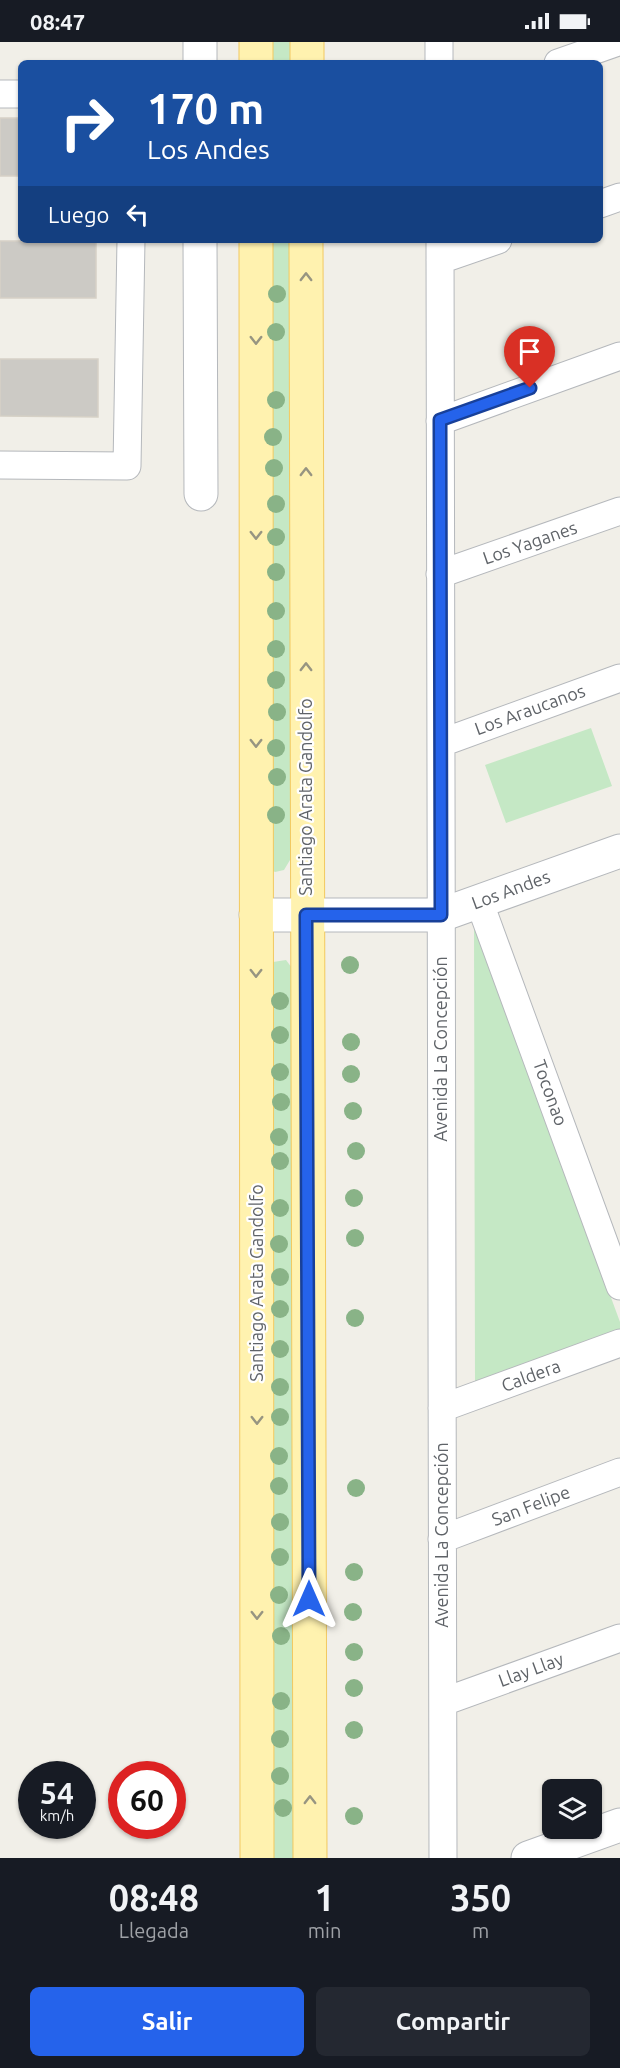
<!DOCTYPE html>
<html lang="es">
<head>
<meta charset="utf-8">
<style>
  body { margin:0; font-family:Ubuntu,sans-serif; background:#242831; color:#f1f3f6; height:100vh; display:flex; flex-direction:column; font-size:22px; white-space:nowrap }
  * { box-sizing:border-box; margin:0 }
  p { font-size:20px; color:#9ea1a6 }
  .icon { flex:none; width:33px; height:33px; fill:none; stroke:currentColor; stroke-width:2; stroke-linecap:round; stroke-linejoin:round }
  .map { position:relative; height:1816px; overflow:hidden }
  .drawer { display:flex; flex-direction:column; background:#171b24; flex:1 }
  .drawer>* { flex:none }
  .top-card { position:absolute; left:18px; top:18px; width:585px; height:183px; border-radius:9px; box-shadow:0 2px 4px #0004; background:#1a4fa0; color:#fff; overflow:hidden }
  .controls { position:absolute; left:542px; top:1737px; display:grid; gap:12px }
  .controls a { display:grid; place-items:center; width:60px; height:60px; border-radius:9px; background:#171b24; box-shadow:0 2px 4px #0004; font-size:30px }
  .speed { position:absolute; left:18px; top:1719px; display:flex; gap:12px; font-size:30px; font-weight:700; text-align:center }
  .speed>* { display:grid; place-content:center; width:78px; height:78px; border-radius:50%; background:#171b24; box-shadow:0 2px 4px #0004; line-height:1 }
  .speed small { font-size:15px; font-weight:400 }
  .speed .limit { border:9px solid #d22; background:#fff; color:#111 }
  .pin { position:absolute; display:grid; place-items:center; width:51px; height:51px; color:#fff; margin:-62px -26px; border-radius:50% 50% 50% 0; rotate:-45deg; box-shadow:0 0 6px #0007 }
  .pin .icon { rotate:45deg }
  .me { position:absolute; width:66px; margin:-33px; rotate:0deg; stroke-linejoin:round; filter:drop-shadow(0 0 4px #0008) }
  .turn { display:flex; align-items:center; gap:21px; height:126px; padding:0 30px; font-size:27px }
  .turn .icon { width:78px; height:78px; stroke-width:2.5 }
  .turn b { display:block; font-size:42px; line-height:51px }
  .then { display:flex; align-items:center; height:57px; padding:0 30px; background:#0003; gap:12px; font-size:22px }
  .eta { display:flex; justify-content:space-evenly; align-items:center; height:102px; text-align:center }
  .eta b { font-size:36px; font-weight:700; line-height:42px }
  .primary-button { display:flex; gap:12px; margin-top:auto; padding:12px 30px }
  .primary-button a { flex:1; height:69px; border-radius:9px; background:#2563eb; color:#fff; font-size:24px; font-weight:700; line-height:69px; text-align:center }
  .primary-button a+a { background:#242831; color:#f1f3f6 }
  .status { display:flex; justify-content:space-between; align-items:center; height:42px; padding:0 30px; background:#171b24; direction:ltr }
  .status svg { height:16px; fill:currentColor }
  .map>svg:first-child { display:block }
  .green { fill:#c5e8c5 }
  .building { fill:#cccac5; stroke:#d6d1c6; stroke-width:1.5 }
  .lines { fill:none; stroke-linecap:round; stroke-linejoin:round }
  .minor-casing { stroke:#b5b8bc; stroke-width:29 }
  .tertiary-casing { stroke:#b5b8bc; stroke-width:35 }
  .primary-casing { stroke:#f2c960; stroke-width:35 }
  .minor { stroke:#fff; stroke-width:27 }
  .tertiary { stroke:#fff; stroke-width:33 }
  .primary { stroke:#fff2af; stroke-width:33 }
  .tree { fill:#89b387 }
  .oneway { stroke:#979581 }
  .route-casing { stroke:#184099; stroke-width:15 }
  .route { stroke:#2563eb; stroke-width:10 }
  .labels { text-anchor:middle; stroke-width:4.5; stroke-linejoin:round; paint-order:stroke }
  .street-label { font-size:18px; fill:#5f6368; stroke:#fff }
</style>
</head>
<body>
<div class="status"><b>08:47</b><svg viewBox="0 0 49 12"><path d="M0 12V9h3v3zM5 12V6h3v6zM10 12V3h3v9zM15 12V0h3v12zM26 1h20v11H26zM47 4h2v5h-2z"/></svg></div>
<div class="map">
<svg width="620" height="1816" viewBox="0 0 620 1816">
  <rect width="100%" height="100%" fill="#f1efe8"/>
  <path class="green" d="M268,0h26v21h-26z
    M267,198h26l-3,620 -6,10 -9,2 -9,-6z
    M591,686l21,58 -106,37 -21,-58z
    M474,884l146,396v15l-145,48z
    M286,918l6,8 4,890h-23l-4,-890 4,-6z"/>
  <path class="building" d="M0,76h21v58h-21z
    M0,199h96v57h-96z
    M0,317h98v58l-98,-1z"/>
  <g class="lines">
    <defs>
      <path id="minor" d="M439,0v21
        M558,21l60,-21
        M0,52h21
        M600,162l20,-7
        M440,198l3,1618
        M440,218l58,-20
        M440,379l180,-65
        M0,423l127,1 4,-226
        M440,532l180,-63
        M441,701l179,-65
        M479,859l141,385
        M442,1366l178,-65
        M442,1497l178,-67
        M443,1660l177,-64"/>
      <path id="tertiary" d="M200,0v21
        M200,198l1,254
        M256,873h185l179,-64
        M528,1816l92,-33"/>
      <path id="primary" d="M307,0v21
        M256,21v-21
        M256,198l1,1618
        M306,198l4,1618"/>
    </defs>
    <use href="#minor" class="minor-casing"/>
    <use href="#tertiary" class="tertiary-casing"/>
    <use href="#primary" class="primary-casing"/>
    <use href="#minor" class="minor"/>
    <use href="#tertiary" class="tertiary"/>
    <use href="#primary" class="primary"/>
  </g>
  <g class="tree">
    <circle cx="277" cy="252" r="9"/>
    <circle cx="276" cy="290" r="9"/>
    <circle cx="276" cy="358" r="9"/>
    <circle cx="273" cy="395" r="9"/>
    <circle cx="274" cy="426" r="9"/>
    <circle cx="276" cy="462" r="9"/>
    <circle cx="276" cy="495" r="9"/>
    <circle cx="276" cy="530" r="9"/>
    <circle cx="276" cy="569" r="9"/>
    <circle cx="276" cy="607" r="9"/>
    <circle cx="276" cy="638" r="9"/>
    <circle cx="277" cy="670" r="9"/>
    <circle cx="276" cy="706" r="9"/>
    <circle cx="277" cy="735" r="9"/>
    <circle cx="276" cy="773" r="9"/>
    <circle cx="350" cy="923" r="9"/>
    <circle cx="280" cy="959" r="9"/>
    <circle cx="280" cy="993" r="9"/>
    <circle cx="351" cy="1000" r="9"/>
    <circle cx="280" cy="1030" r="9"/>
    <circle cx="351" cy="1032" r="9"/>
    <circle cx="281" cy="1060" r="9"/>
    <circle cx="353" cy="1069" r="9"/>
    <circle cx="279" cy="1095" r="9"/>
    <circle cx="356" cy="1109" r="9"/>
    <circle cx="280" cy="1119" r="9"/>
    <circle cx="354" cy="1156" r="9"/>
    <circle cx="280" cy="1166" r="9"/>
    <circle cx="355" cy="1196" r="9"/>
    <circle cx="279" cy="1202" r="9"/>
    <circle cx="280" cy="1235" r="9"/>
    <circle cx="280" cy="1267" r="9"/>
    <circle cx="355" cy="1276" r="9"/>
    <circle cx="280" cy="1307" r="9"/>
    <circle cx="280" cy="1345" r="9"/>
    <circle cx="280" cy="1375" r="9"/>
    <circle cx="279" cy="1414" r="9"/>
    <circle cx="279" cy="1444" r="9"/>
    <circle cx="356" cy="1446" r="9"/>
    <circle cx="280" cy="1480" r="9"/>
    <circle cx="280" cy="1515" r="9"/>
    <circle cx="354" cy="1530" r="9"/>
    <circle cx="279" cy="1553" r="9"/>
    <circle cx="353" cy="1570" r="9"/>
    <circle cx="281" cy="1594" r="9"/>
    <circle cx="354" cy="1610" r="9"/>
    <circle cx="354" cy="1646" r="9"/>
    <circle cx="281" cy="1659" r="9"/>
    <circle cx="354" cy="1688" r="9"/>
    <circle cx="280" cy="1697" r="9"/>
    <circle cx="280" cy="1734" r="9"/>
    <circle cx="283" cy="1766" r="9"/>
    <circle cx="354" cy="1774" r="9"/>
  </g>
  <defs><path id="oneway-chevron" d="M-2-3.5L2.5 0L-2 3.5" fill="none" stroke-width="1.6" stroke-linecap="round" stroke-linejoin="round" transform="scale(1.5)"/></defs>
  <g class="oneway">
    <use href="#oneway-chevron" transform="translate(306 235) rotate(-90)"/>
    <use href="#oneway-chevron" transform="translate(256 298) rotate(90)"/>
    <use href="#oneway-chevron" transform="translate(306 430) rotate(-90)"/>
    <use href="#oneway-chevron" transform="translate(256 493) rotate(90)"/>
    <use href="#oneway-chevron" transform="translate(306 625) rotate(-90)"/>
    <use href="#oneway-chevron" transform="translate(256 701) rotate(90)"/>
    <use href="#oneway-chevron" transform="translate(256 931) rotate(90)"/>
    <use href="#oneway-chevron" transform="translate(257 1378) rotate(90)"/>
    <use href="#oneway-chevron" transform="translate(257 1573) rotate(90)"/>
    <use href="#oneway-chevron" transform="translate(310 1758) rotate(-90)"/>
  </g>
  <g class="lines">
    <defs>
      <path id="route" d="M309,1557l-3,-684h135l-1,-495 90,-32"/>
    </defs>
    <use href="#route" class="route-casing"/>
    <use href="#route" class="route"/>
  </g>
  <g class="labels">
    <g class="street-label">
      <text transform="translate(530 501) rotate(-19)" y="6">Los Yaganes</text>
      <text transform="translate(530 668) rotate(-20)" y="6">Los Araucanos</text>
      <text transform="translate(306 755) rotate(-90)" y="6">Santiago Arata Gandolfo</text>
      <text transform="translate(511 848) rotate(-20)" y="6">Los Andes</text>
      <text transform="translate(441 1007) rotate(-90)" y="6">Avenida La Concepción</text>
      <text transform="translate(550 1051) rotate(70)" y="6">Toconao</text>
      <text transform="translate(257 1241) rotate(-90)" y="6">Santiago Arata Gandolfo</text>
      <text transform="translate(531 1334) rotate(-20)" y="6">Caldera</text>
      <text transform="translate(531 1464) rotate(-21)" y="6">San Felipe</text>
      <text transform="translate(442 1493) rotate(-90)" y="6">Avenida La Concepción</text>
      <text transform="translate(531 1628) rotate(-20)" y="6">Llay Llay</text>
    </g>
  </g>
</svg>
<div class="controls">
<a><svg class="icon" aria-label="layers" viewBox="0 0 24 24"><path d="M12 4l9 5-9 5-9-5zM3 14l9 5 9-5"/></svg></a>
</div>
<div class="speed"><div>54<small>km/h</small></div><div class="limit">60</div></div>
<div class="pin" style="left:530px;top:346px;background:#d93025"><svg class="icon" aria-label="arrive" viewBox="0 0 24 24"><path d="M6 21V4h12l-3 4 3 4H6"/></svg></div>
<svg class="me" style="left:309px;top:1557px" viewBox="-20 -20 40 40"><path d="M0-17L14 15 0 8-14 15z" fill="#2563eb" stroke="#fff" stroke-width="4"/></svg>
<div class="top-card">
<div class="turn"><svg class="icon" aria-label="right" viewBox="0 0 24 24"><path d="M7 20v-9h11M14 6l5 5-5 5"/></svg><div><b>170 m</b>Los Andes</div></div>
<div class="then">Luego<svg class="icon" aria-label="left" viewBox="0 0 24 24"><path d="M17 20v-9H6M10 6l-5 5 5 5"/></svg></div>
</div>
</div>
<section class="drawer">
<div class="eta">
<div><b>08:48</b><p>Llegada</p></div>
<div><b>1</b><p>min</p></div>
<div><b>350</b><p>m</p></div>
</div>
<div class="primary-button"><a>Salir</a><a>Compartir</a></div>
</section>
</body>
</html>
